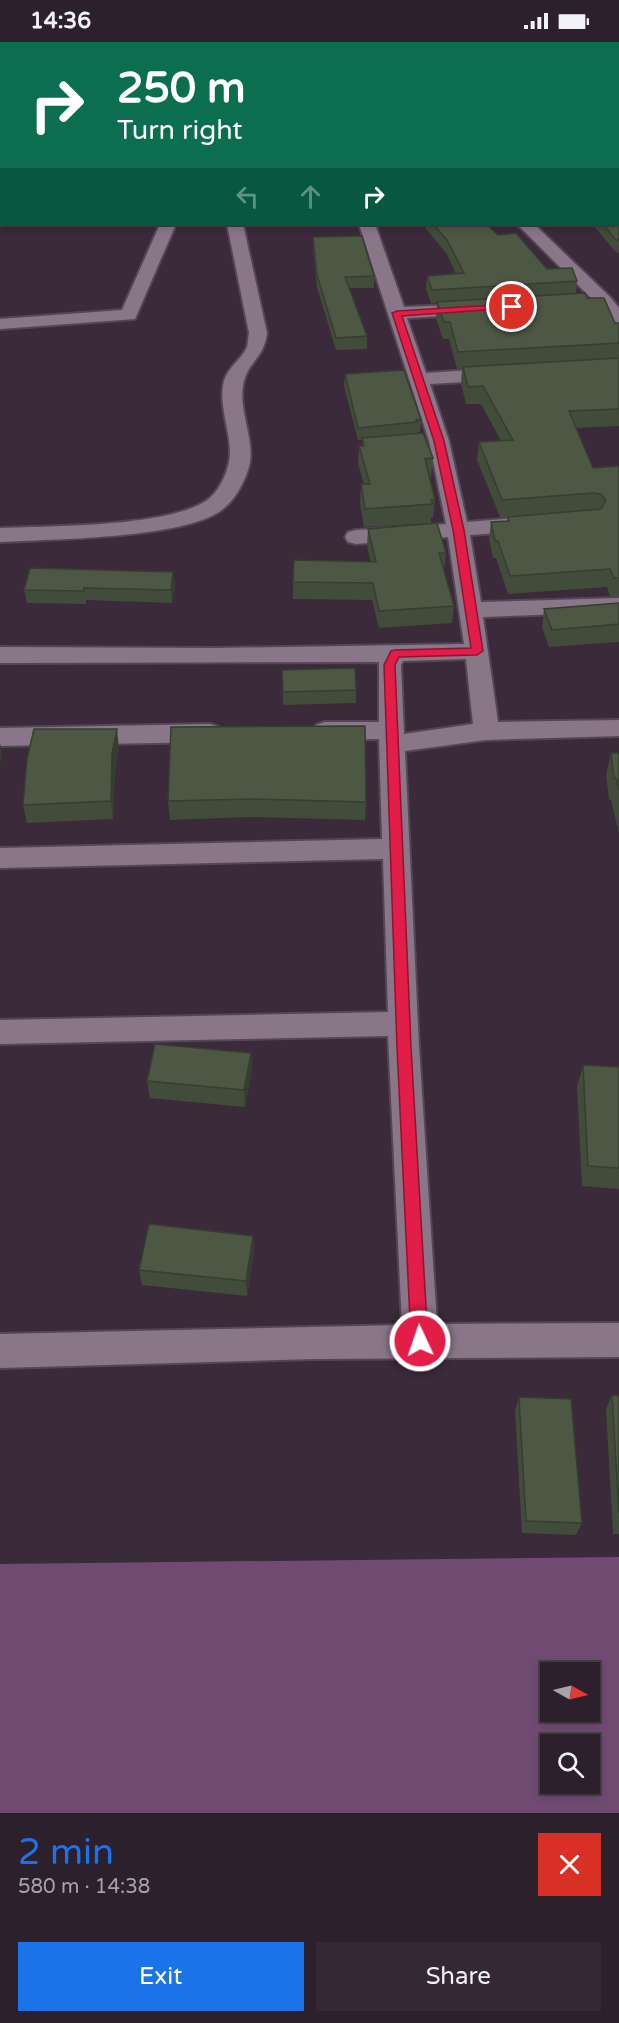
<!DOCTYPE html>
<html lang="en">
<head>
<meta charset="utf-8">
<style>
  body { margin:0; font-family:"Varela Round",sans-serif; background:#342834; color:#f1f3f6; height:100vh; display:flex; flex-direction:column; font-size:22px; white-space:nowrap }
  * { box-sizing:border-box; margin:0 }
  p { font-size:20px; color:#a6a3a9 }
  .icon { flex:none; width:33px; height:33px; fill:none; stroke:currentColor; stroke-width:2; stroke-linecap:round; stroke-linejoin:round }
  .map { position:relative; height:1771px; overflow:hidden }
  .sheet { display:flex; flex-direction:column; background:#2c202c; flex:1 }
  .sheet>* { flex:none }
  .banner { position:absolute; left:0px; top:0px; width:620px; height:183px; box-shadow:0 3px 9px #0003,0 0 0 2px #483e48; background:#0b6e4f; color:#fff; overflow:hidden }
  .needle { width:39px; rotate:98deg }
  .fabs { position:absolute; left:540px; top:1620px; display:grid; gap:12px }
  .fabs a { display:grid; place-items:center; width:60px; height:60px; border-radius:0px; background:#2c202c; box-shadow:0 3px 9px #0003,0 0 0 2px #483e48; font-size:30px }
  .pin { position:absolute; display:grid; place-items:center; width:51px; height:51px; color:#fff; margin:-26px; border:3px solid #fff; border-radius:50%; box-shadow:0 2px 6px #0007 }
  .me { position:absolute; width:66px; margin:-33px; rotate:357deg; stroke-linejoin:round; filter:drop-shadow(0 0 4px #0008) }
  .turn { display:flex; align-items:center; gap:21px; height:126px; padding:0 18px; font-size:27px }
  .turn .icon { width:78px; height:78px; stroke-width:2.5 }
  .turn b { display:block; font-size:42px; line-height:51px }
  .lanes { display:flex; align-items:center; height:57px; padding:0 18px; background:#0003; justify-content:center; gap:30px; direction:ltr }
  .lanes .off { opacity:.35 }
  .round { display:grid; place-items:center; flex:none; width:63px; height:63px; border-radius:0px; background:#342834 }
  .overview { display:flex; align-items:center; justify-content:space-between; height:102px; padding:0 18px }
  h1 { font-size:36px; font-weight:600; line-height:45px; color:#1a73e8 }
  .button { display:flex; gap:12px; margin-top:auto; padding:12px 18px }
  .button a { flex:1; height:69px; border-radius:0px; background:#1a73e8; color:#fff; font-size:24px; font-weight:600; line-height:69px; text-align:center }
  .button a+a { background:#342834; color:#f1f3f6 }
  .status { display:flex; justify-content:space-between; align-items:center; height:42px; padding:0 30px; background:#2c202c; direction:ltr }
  .status svg { height:16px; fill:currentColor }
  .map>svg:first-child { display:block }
  .green { fill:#6f4b71; fill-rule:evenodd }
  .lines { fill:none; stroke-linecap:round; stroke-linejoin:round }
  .minor-casing { stroke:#544755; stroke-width:4 }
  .minor { fill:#897689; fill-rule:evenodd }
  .wall { fill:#424c3a }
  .shaded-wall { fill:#363e30 }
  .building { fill:#4d5844; stroke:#363e30; stroke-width:1.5 }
  .route { fill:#e11d48; stroke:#92132f; stroke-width:1.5 }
</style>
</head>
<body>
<div class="status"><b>14:36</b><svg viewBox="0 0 49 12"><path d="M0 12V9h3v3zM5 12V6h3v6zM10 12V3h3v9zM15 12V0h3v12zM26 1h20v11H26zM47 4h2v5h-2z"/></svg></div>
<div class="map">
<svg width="619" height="1771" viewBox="0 0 619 1771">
  <rect width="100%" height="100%" fill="#3a2a3a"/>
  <path class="green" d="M619,1515v256h-619v-249zM550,1630h40v40h-40zM550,1702h40v40h-40z"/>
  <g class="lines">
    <defs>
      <path id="minor" d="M39,0h17l-18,2z
        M183,0h15l1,2h-15z
        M233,0h18l-19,2z
        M305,0h14l1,2h-14z
        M397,0h14l1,2h-14z
        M489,0h14l1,2h-14z
        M0,19h2l-2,9z
        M618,54h1v8h-1z
        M619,128v11h-1v-10z
        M160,182h16l-41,95 -135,10v-10l122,-9z
        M227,182h16l24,109c-3,25 -18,28 -23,48 -7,26 10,56 6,81 -3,16 -14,37 -27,47 -37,30 -173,30 -223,33v-14c51,-2 165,-1 206,-27 12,-8 20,-25 23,-39 5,-24 -12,-55 -5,-81 4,-14 18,-22 23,-34 1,-4 1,-10 2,-14z
        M359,182h16l29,83 72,-3 6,1 3,4 -3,4 -6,1 -69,4 19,55 74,-5 7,2 3,4 -3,4 -7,2 -70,4 19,57 18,81 63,-5 8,2 3,5 -3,5 -8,2 -60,4 11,67 138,-4v14l-136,5 15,105 121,-2v16l-133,4 -81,11 14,296 18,277 182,-1v34l-305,2 -314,9v-34l402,-9 -14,-289 -388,8v-24l388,-8 -5,-153 -383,9v-20l382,-9 -3,-100 -54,1 -9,-3 -4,-6 4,-6 9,-3h54v-60l-379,1v-16l217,1 247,-4 -16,-107 -92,7 -8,-2 -3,-5 3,-5 8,-2 90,-6 -17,-83zM466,617l7,65 -69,10 -3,-69 2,-4z
        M517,182h17l76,73 9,11v17l-6,-1 -15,-19z
        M210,682l9,3 4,6 -4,6 -9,3 -210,4v-18z"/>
    </defs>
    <use href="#minor" class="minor-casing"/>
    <use href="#minor" class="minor"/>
  </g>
  <path class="wall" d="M619,142v70l-6,-5 -21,-25h26z
    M422,182h64l12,11 49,34 30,12 -1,13 11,4 28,25h4v103l-43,2 17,40 26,-2v130h-9l-3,-9 -99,7 -12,-36h-3l-4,-19 2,-17 16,-1 1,-4h-8l-23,-57 2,-18 22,-1 -20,-37h-15l-5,-20 1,-15h-5l-8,-30h-6l-7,-20 1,-16h-6l-5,-14 1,-13 29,-2 -10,-21z
    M313,195l61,39v12h-25l18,48v13l-31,1 -19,-63 -4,-38z
    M345,332l76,46 -1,12 -4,1 17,25 -2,19h-2l6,23 -2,18h-2v5l-67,4 -4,-24 1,-19h3l-6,-20 1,-18h3v-6h-4l-14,-54z
    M368,487l78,24 -2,17h-1l11,36 -2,17 -73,5 -7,-28 -79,-1v-17l78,-20 -4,-16z
    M173,530l2,13 -3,18 -86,-3v4l-59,-1 -3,-13z
    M619,561v39l-70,5 -7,-20 2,-18z
    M282,628l74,20v13l-73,2z
    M365,684l1,76 -1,18 -114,-3 -81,3 -2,-19z
    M119,706l-4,25 -2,46 -86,4 -4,-18z
    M611,711h8v80l-8,-33h-2l-3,-25z
    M251,1011l1,17 -7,37 -95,-9 -3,-17z
    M583,1023l36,2v122l-37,-3 -5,-99z
    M253,1194l1,15 -7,45 -105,-11 -3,-15z
    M612,1353l7,1v138h-6l-7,-125z
    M519,1355l63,126 -6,12 -54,-2 -7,-122z"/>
  <path class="shaded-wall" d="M173,530l2,13 -3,18 -1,-13z
    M117,687l2,19 -4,25 -2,46 -2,-18 1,-47z
    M0,701l2,10 -2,13z
    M251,1011l1,17 -7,37 -1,-17z
    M253,1194l1,15 -7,45 -1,-15z"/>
  <path class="building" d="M618,142h1v57l-5,-3 -11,-14h15z
    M433,182h53l12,11 18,-2 31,36 25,-1 5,13 -145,9 -5,-14 37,-3 -17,-33z
    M362,194l12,40 -29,1 22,59 -31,2 -19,-63 -4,-38z
    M585,251l2,5h17l11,25h4v20l-161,9 -8,-30h-6l-7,-20z
    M619,316v51l-50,2 24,57 26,-2v112h-5l-4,-9 -100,7 -12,-35h-3l-4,-19 18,-1 -1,-4 93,-8 5,-9 -5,-6 -8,-1 -91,7 -23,-58 34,-2 -30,-54 -15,1 -5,-20z
    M404,328l17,50h-5l1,2 -59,6 -13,-54z
    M423,391l10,25 -8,1 10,41h-4l2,4 -68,5 -4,-25h9l-11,-38h5l-2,-8z
    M437,481l9,30h-7l15,53 -75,5 -6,-28 -80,-1 1,-22 82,2 -8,-33z
    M30,526l143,4 -2,18 -87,-2v3l-60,-1z
    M619,561v21l-67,6 -8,-21z
    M355,626l1,22 -73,2 -1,-22z
    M365,684l1,76 -115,-3 -83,2 3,-74z
    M34,687h83l-5,25 -1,47 -88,4 4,-46z
    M611,711h8v37l-3,-12h-2z
    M155,1002l96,9 -7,37 -97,-9z
    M583,1023l36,2v101l-31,-2z
    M149,1182l104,12 -7,45 -107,-11z
    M612,1353l7,1v118z
    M519,1355l52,2 11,124 -56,-2z"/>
  <path class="route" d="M512,262l4,3 -1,1 -113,8 42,125 20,89 19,121 -6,4 -78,2 -4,8 16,382 17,294 -2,6 -6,2 -6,-2 -3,-6 -14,-294 -13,-382 7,-14 4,-1 76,-2 -18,-118 -19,-89 -42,-128 5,-2z"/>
</svg>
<div class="fabs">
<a><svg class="needle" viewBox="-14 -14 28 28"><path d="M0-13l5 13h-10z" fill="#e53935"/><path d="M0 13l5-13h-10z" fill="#a6a3a9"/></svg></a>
<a><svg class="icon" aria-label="search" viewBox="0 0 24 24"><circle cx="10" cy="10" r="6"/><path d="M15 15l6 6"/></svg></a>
</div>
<div class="pin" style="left:512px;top:265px;background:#d93025"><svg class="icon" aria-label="arrive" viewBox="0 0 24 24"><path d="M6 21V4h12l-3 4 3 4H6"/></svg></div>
<svg class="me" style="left:420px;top:1299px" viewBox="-20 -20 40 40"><circle r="17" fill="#e11d48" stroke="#fff" stroke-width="3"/><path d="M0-11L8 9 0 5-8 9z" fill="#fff"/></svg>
<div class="banner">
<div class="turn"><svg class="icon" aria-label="right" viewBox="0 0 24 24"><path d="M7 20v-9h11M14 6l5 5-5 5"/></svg><div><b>250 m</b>Turn right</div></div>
<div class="lanes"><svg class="icon off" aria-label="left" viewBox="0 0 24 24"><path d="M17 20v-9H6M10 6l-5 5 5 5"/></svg><svg class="icon off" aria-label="ahead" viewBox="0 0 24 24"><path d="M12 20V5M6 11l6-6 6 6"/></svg><svg class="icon" aria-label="right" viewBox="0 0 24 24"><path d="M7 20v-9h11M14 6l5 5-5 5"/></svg></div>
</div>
</div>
<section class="sheet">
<div class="overview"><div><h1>2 min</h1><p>580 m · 14:38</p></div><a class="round" style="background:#d93025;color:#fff"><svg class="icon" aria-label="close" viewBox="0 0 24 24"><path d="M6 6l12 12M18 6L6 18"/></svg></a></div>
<div class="button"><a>Exit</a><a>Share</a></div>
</section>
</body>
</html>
